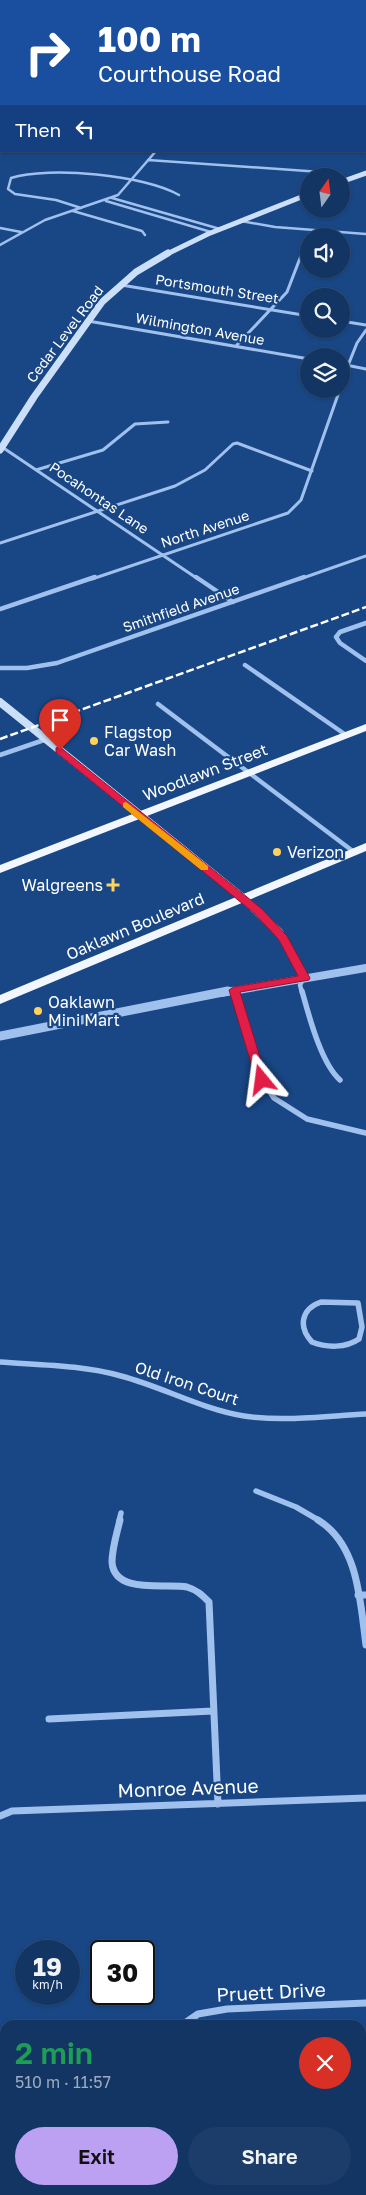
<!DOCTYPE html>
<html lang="en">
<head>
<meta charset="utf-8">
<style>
  body { margin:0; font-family:"Golos Text",sans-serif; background:#1c3d6a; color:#f1f3f6; height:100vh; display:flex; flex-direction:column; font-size:19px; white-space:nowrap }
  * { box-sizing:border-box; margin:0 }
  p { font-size:16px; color:#9dabbf }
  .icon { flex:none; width:28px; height:28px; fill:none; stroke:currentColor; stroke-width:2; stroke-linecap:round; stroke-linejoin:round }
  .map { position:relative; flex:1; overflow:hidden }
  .side { position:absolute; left:0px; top:2020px; width:366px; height:175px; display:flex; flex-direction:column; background:#133564; border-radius:15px 15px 0 0; box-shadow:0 1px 4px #0004,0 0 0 1px #325078 }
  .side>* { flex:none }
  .hud { position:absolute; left:0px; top:0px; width:366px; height:152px; box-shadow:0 1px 4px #0004,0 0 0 1px #325078; background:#1a4fa0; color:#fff; overflow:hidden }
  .needle { width:32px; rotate:14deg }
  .tools { position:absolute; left:300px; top:168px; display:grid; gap:10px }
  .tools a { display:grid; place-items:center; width:50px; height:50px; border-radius:50%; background:#133564; box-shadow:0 1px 4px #0004,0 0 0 1px #325078; font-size:25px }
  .speed { position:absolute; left:15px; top:1940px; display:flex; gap:10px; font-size:25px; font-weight:700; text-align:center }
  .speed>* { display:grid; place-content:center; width:65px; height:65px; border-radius:50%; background:#133564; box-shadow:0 1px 4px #0004,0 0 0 1px #325078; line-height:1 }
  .speed small { font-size:12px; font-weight:400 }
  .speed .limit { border:2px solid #111; border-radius:8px; background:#fff; color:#111 }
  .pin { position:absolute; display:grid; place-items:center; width:42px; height:42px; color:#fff; margin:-51px -21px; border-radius:50% 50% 50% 0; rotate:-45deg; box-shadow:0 0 5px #0007 }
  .pin .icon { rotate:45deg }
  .me { position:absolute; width:55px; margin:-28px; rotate:344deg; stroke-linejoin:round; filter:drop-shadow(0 0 4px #0008) }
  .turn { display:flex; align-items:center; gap:18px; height:105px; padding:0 15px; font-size:22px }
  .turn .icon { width:65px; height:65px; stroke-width:2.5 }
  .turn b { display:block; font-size:35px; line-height:42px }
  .then { display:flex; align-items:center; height:48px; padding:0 15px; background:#0003; gap:10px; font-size:19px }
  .round { display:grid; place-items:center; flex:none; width:52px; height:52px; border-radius:26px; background:#1c3d6a }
  .summary { display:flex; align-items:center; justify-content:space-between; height:85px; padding:0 15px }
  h1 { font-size:30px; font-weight:600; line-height:38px; color:#1e9e55 }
  .cta { display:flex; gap:10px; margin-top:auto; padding:10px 15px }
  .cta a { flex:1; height:58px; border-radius:30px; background:#bca0f2; color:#111; font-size:20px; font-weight:600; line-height:58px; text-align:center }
  .cta a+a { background:#1c3d6a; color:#f1f3f6 }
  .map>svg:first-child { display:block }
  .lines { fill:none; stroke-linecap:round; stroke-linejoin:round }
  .minor-far4 { stroke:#a0c1ed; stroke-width:2.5 }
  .minor-far3 { stroke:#a0c1ed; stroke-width:3 }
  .minor-far2 { stroke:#a0c1ed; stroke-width:4.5 }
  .minor-far1 { stroke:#a0c1ed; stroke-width:5.5 }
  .minor { stroke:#a0c1ed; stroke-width:7 }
  .tertiary-far1 { stroke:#a0c1ed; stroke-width:8 }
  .tertiary { stroke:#a0c1ed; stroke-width:9 }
  .secondary-far2 { stroke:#ccdff9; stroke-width:5 }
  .secondary-far1 { stroke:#ccdff9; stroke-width:7 }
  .secondary { stroke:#ccdff9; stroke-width:8 }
  .trunk { fill:#f2f7ff; fill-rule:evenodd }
  .rail { stroke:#fff; stroke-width:2.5; stroke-dasharray:8 3; stroke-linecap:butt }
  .route { fill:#e11d48; stroke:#92132f }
  .slow { fill:#f59e0b }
  .poi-dot { fill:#ffd25b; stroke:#194786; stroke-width:2 }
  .labels { text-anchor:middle; stroke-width:4.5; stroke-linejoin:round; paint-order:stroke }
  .far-street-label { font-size:14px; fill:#fff; stroke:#194786 }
  .poi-label { font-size:16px; fill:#fff; stroke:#194786; text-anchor:start }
  .street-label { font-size:16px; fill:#fff; stroke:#194786 }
  .near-street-label { font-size:19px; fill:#fff; stroke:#194786 }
</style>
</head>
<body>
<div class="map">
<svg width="366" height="2195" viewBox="0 0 366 2195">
  <rect width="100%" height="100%" fill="#194786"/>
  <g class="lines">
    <path class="minor-far4" d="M148,160l173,12 20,4
      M112,198l108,31
      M106,201l105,31
      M81,208l-25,-8 -41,-6 -7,-5 3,-11c38,-12 134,-3 168,17
      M73,211l69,20 3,4
      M241,221l34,6 91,7
      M0,228l21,4
      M0,245l45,-25 73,-25 38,-44
      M302,255l7,-19"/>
    <path class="minor-far3" d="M121,285l188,31
      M88,321l221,38
      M341,321l25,4
      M236,346l51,-54 15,-39
      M341,364l25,5
      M341,383l16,-40 9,-13
      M2,447l196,132
      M36,470l67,-20 32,-26 33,-2
      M0,543l175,-57 30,-16 28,-26 4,-1 75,28
      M92,579l196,-66 13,-13 39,-111
      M300,579l66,-23"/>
    <path class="minor-far2" d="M196,577l37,25
      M0,609l95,-32
      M366,623l-26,9 -4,5 4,6 26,18
      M245,665l101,70
      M0,668h27l30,-5 247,-86
      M158,704l196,148
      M0,755l47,-16
      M234,990l1,3
      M302,993l-2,-8 4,-7"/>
    <path class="minor-far1" d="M234,991l28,89 12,18 33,21 59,14
      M302,991c7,25 19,72 38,89
      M321,1302l37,1 4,24 -3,12c-13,9 -32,9 -47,3 -14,-15 -11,-33 9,-40z
      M0,1362c40,3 82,3 121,14 42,11 80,33 123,40 40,6 82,0 122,-2
      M256,1491l40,16 24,14
      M119,1521l2,-8"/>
    <path class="minor" d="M120,1520c-3,13 -8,28 -8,42 2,33 54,21 75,25 10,3 15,8 22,15l9,202
      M318,1520c41,25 42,82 48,125
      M358,1595h8
      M49,1719l164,-8
      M0,1816l12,-5 354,-13
      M182,2025l16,-11 29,-5 139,-6"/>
    <path class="tertiary-far1" d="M243,898l36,34 26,46
      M221,993l145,-25"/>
    <path class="tertiary" d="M0,1036l228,-45"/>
    <path class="secondary-far2" d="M341,182l25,-9
      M165,255l43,-21 101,-40"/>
    <path class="secondary-far1" d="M0,450l34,-53 68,-95 34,-30 32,-19"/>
    <path class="secondary" d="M0,702l243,196"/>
    <path class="trunk" d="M366,724v7l-366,142v-8z
      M366,843v8l-366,153v-9z"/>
    <path class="rail" d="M0,739l366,-132"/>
  </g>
  <path class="route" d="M60,747l202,162 25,27 23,42 -1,2 -69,12 27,88 -2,3h-7l-2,-3 -27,-90 5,-3 64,-11 -19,-36 -25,-27 -198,-161v-4z"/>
  <path class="slow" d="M126,802l82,64v4h-7l-78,-63v-4z"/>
  <g class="poi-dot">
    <circle cx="94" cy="741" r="5"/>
    <circle cx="277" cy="852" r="5"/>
    <path d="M110.5 877.5h5v5h5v5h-5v5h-5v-5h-5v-5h5z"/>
    <circle cx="38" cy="1011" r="5"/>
  </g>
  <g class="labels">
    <g class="far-street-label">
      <text transform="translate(217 289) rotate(9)" y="5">Portsmouth Street</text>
      <text transform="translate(200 329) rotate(10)" y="5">Wilmington Avenue</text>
      <text transform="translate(65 334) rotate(-53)" y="5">Cedar Level Road</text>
      <text transform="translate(99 498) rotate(34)" y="5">Pocahontas Lane</text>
      <text transform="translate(205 529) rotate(-18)" y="5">North Avenue</text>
      <text transform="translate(181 608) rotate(-19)" y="5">Smithfield Avenue</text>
    </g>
    <g class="poi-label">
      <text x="104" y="738">Flagstop<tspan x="104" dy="18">Car Wash</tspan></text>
      <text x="287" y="858">Verizon</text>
      <text x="103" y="891" text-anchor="end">Walgreens</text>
      <text x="48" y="1008">Oaklawn<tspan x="48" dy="18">Mini Mart</tspan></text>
    </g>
    <g class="street-label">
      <text transform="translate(205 772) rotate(-21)" y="6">Woodlawn Street</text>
      <text transform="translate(135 926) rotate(-23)" y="6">Oaklawn Boulevard</text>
      <text transform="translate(187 1383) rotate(18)" y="6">Old Iron Court</text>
    </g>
    <g class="near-street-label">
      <text transform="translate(188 1788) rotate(-2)" y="7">Monroe Avenue</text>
      <text transform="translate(271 1992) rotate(-3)" y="7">Pruett Drive</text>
    </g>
  </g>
</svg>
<div class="tools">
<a><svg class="needle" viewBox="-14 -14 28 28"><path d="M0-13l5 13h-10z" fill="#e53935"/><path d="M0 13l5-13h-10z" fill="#9dabbf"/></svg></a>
<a><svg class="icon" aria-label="sound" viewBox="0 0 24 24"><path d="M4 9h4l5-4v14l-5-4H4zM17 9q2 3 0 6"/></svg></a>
<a><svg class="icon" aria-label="search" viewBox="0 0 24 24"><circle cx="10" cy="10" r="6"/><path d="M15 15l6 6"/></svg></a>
<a><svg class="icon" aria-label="layers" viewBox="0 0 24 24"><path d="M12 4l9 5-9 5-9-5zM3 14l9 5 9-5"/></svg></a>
</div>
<div class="speed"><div>19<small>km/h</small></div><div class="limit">30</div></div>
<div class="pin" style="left:60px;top:750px;background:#d93025"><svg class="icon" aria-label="arrive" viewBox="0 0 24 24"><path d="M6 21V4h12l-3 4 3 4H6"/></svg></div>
<svg class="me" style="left:262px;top:1080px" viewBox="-20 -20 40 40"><path d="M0-17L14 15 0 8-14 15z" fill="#e11d48" stroke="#fff" stroke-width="4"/></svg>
<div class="hud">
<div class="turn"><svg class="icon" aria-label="right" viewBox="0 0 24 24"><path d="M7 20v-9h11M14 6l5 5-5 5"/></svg><div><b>100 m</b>Courthouse Road</div></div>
<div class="then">Then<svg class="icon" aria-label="left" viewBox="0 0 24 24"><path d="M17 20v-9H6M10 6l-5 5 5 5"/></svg></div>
</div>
<section class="side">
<div class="summary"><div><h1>2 min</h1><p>510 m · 11:57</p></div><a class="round" style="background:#d93025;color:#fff"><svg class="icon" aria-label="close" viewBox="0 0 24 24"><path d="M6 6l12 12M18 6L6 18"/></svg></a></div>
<div class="cta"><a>Exit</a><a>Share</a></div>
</section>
</div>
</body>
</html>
